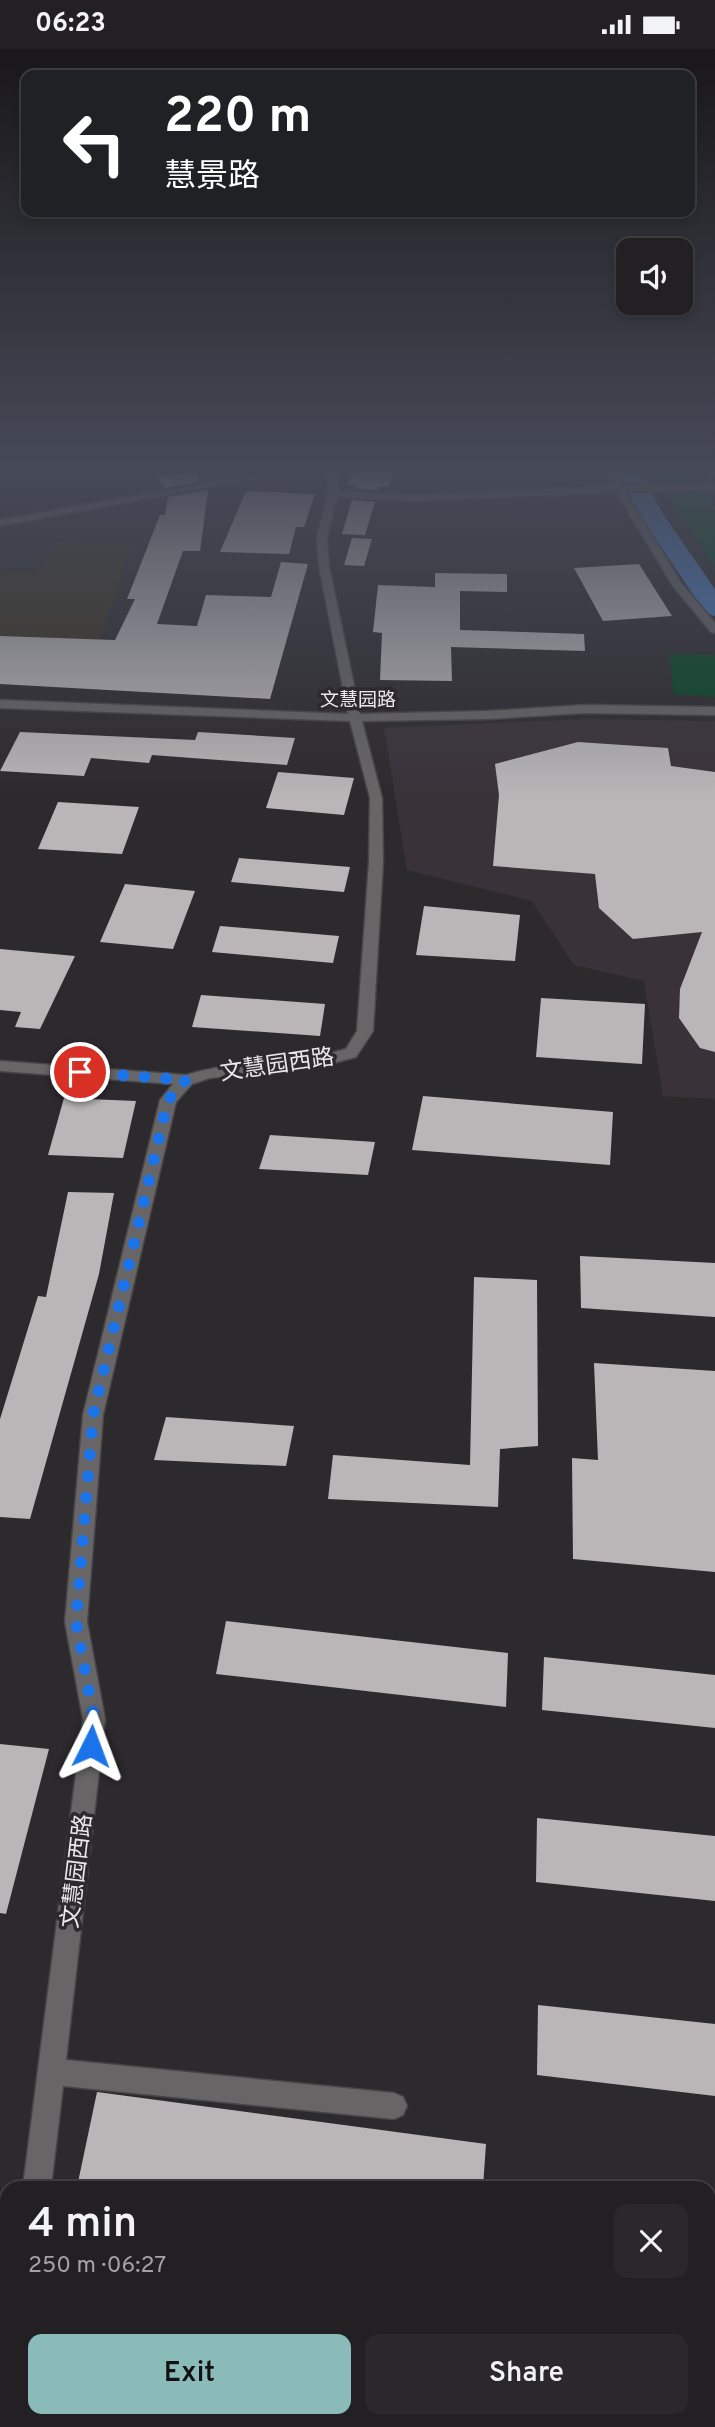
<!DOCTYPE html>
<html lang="en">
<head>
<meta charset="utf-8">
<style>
  body { margin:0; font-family:Overpass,"Noto Sans SC",sans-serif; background:#2a282a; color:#f1f3f6; height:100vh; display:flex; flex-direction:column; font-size:26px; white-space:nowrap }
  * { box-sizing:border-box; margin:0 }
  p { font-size:23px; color:#a2a3a5 }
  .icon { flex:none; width:38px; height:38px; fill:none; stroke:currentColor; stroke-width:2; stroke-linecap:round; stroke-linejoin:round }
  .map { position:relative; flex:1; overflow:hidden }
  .side { position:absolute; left:0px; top:2132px; width:716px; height:247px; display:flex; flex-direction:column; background:#222022; border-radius:21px 21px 0 0; box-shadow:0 4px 10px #0003,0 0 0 2px #3f3e40 }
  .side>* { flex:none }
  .top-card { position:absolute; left:21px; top:21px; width:674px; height:147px; border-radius:14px; box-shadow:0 4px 10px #0003,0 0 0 2px #3f3e40; background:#202124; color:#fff; overflow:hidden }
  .fabs { position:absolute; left:616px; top:189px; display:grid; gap:14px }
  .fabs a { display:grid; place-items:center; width:77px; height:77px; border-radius:14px; background:#222022; box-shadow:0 4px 10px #0003,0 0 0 2px #3f3e40; font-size:35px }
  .pin { position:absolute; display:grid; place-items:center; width:60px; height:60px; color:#fff; margin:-30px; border:4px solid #fff; border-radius:50%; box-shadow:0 2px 7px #0007 }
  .me { position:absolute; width:77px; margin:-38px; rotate:3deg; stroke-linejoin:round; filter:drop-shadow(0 0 5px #0008) }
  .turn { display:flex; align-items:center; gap:24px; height:147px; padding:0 28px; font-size:32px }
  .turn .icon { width:91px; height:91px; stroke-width:2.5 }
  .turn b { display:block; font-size:49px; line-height:60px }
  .round { display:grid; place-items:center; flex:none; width:74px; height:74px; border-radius:14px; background:#2a282a }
  .headline { display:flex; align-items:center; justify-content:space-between; height:119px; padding:0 28px }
  h1 { font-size:42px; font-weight:600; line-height:52px }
  .primary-button { display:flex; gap:14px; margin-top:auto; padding:14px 28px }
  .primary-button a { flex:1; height:80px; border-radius:14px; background:#8bbbb9; color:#111; font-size:28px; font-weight:600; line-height:80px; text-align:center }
  .primary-button a+a { background:#2a282a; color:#f1f3f6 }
  .status { display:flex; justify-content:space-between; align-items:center; height:49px; padding:0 35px; background:#222022; direction:ltr }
  .status svg { height:19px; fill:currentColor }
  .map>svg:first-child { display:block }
  .built { fill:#3a3239 }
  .education { fill:#393221 }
  .green { fill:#064723 }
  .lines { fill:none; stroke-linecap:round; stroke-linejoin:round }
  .river { fill:#4a7cc3; fill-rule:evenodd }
  .building { fill:#bab6b8 }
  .minor-casing { stroke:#474547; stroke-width:3 }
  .highway-casing { stroke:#474547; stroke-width:3 }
  .minor { fill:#676565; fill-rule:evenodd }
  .highway { fill:#b9b4b3; fill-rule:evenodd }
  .route { stroke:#1a73e8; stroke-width:12; stroke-dasharray:0 21.6 }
  .labels { text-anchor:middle; stroke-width:7; stroke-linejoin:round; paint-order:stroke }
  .far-street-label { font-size:19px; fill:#eae8ea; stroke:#2d2a2d }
  .street-label { font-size:23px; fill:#eae8ea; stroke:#2d2a2d }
</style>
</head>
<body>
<div class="status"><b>06:23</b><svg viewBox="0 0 49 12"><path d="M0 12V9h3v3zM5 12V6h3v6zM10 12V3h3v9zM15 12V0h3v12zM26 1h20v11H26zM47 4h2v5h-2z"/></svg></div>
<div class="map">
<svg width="715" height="2378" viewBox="0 0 715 2378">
  <rect width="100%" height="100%" fill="#2d2a2d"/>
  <path class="built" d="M583,670l132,2v378l-52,-3 -19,-115 -70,-16 -42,-64 -125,-31 -23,-142z"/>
  <path class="education" d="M57,493l75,3 -37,111 -95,-4v-78l35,-1z"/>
  <path class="green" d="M646,416h48l3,13 18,29v60z
    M670,605l45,1v42l-42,-3z"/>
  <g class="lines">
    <path class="river" d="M615,416h22l26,49 52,75v27l-9,-2 -67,-100z"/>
  </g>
  <path class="building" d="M356,416h41l-8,22h-10l-1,3 -22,-1 1,-4h-9z
    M197,422l1,11 -33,6 -9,-10z
    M208,441l-8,61h-17l-26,73 40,2 9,-31 65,2 10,-35 27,2 -38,135 -270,-15v-48l115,4 20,-41h-8l33,-84h5l3,-18z
    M246,442l69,3 -11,33h-8l-7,27 -69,-2z
    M352,451l23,2 -10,33 -23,-1z
    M352,489l20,1 -8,27 -20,-1z
    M639,515l33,52 -69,5 -29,-53z
    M435,524l72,1v18l-47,-1v39l124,4 1,17 -134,-4 1,34 -72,-1 2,-47 -9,-1 5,-47 57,2z
    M20,683l175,8 3,-8 97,6 -8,27 -135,-10 -3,8 -58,-5 -7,18 -84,-5z
    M578,693l90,6 3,18 44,6v280l-15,-4 -21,-30 1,-29 22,-57 -69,7 -34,-31 -4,-34 -102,-8 6,-71 -4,-31z
    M278,723l76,6 -10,37 -78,-7z
    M58,753l81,5 -17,47 -84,-5z
    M239,809l111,9 -6,25 -113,-10z
    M125,835l70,7 -22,58 -73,-7z
    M424,857l96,9 -5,46 -99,-6z
    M220,877l119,10 -6,27 -121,-11z
    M0,900l75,7 -35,73 -25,-2 6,-15 -21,-2z
    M201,946l124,9 -5,32 -128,-9z
    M541,949l104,6 -3,60 -106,-7z
    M423,1047l190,16 -3,53 -198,-15z
    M64,1049l72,3 -13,57 -75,-3z
    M270,1086l105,7 -7,33 -109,-6z
    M68,1143l46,1 -15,81 -69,245 -30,-2v-98l38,-123 8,1z
    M580,1207l135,7v54l-134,-9z
    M474,1228l63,3 1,166 -38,3 -2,58 -170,-8 5,-44 137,10z
    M594,1314l121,8v201l-142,-13 -1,-101 26,2z
    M166,1368l128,9 -8,40 -132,-6z
    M226,1572l282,32 -2,54 -290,-33z
    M544,1608l171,18v53l-173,-18z
    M0,1695l49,5 -43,165 -6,-1z
    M537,1769l178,18v65l-179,-19z
    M538,1956l177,19v72l-178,-21z
    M97,2043l389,52 -3,43h-275l-29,-4 -1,4h-101z"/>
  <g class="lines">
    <defs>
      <path id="minor" d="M307,416h30l1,26 77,4 198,-9 -9,-21h10l9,21 92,-2v6l-90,2 57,92 33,39v10l-4,-1 -38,-46 -57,-94 -201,9 -78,-4 -10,40 2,29 31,148 128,-3 97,-6 130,2v8l-130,-2 -97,6 -126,2 20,77 1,64 -10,169 -17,26 -41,11 -105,10 -18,6 -16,18 -73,313 -16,207 18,97 -39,341 328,33 9,4 4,9 -4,9 -9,4 -331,-33 -12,101h-28l60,-468 -18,-97 18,-207 77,-315 13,-16 -173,-13v-10l186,14c52,-16 107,-11 160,-26l11,-18 12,-169 1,-64 -20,-77 -350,-13v-8l348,14 -29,-148 -2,-29 11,-43 -1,-29 -327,61v-6z
        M7,2314v57h4l-11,6v-60z"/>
      <path id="highway" d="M706,416h9v9h-8z"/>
    </defs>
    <use href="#minor" class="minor-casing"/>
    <use href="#highway" class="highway-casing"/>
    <use href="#minor" class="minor"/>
    <use href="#highway" class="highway"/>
  </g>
  <linearGradient id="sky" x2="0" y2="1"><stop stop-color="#191719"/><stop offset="0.56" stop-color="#464a57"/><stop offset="1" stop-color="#464a57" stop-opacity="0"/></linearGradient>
  <rect width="715" height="749" fill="url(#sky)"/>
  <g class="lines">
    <path class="route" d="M80,1023l106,8 -18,20 -75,315 -17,207 18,97 -3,27"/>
  </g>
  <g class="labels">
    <g class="far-street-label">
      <text x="358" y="657">文慧园路</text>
    </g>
    <g class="street-label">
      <text transform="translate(277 1015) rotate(-8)" y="8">文慧园西路</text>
      <text transform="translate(76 1822) rotate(-83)" y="8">文慧园西路</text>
    </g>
  </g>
</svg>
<div class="fabs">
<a><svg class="icon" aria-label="sound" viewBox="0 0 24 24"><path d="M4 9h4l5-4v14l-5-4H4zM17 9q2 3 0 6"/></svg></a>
</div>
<div class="pin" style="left:80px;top:1023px;background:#d93025"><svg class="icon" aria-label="arrive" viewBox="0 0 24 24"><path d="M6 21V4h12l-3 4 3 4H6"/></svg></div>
<svg class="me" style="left:91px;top:1697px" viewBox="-20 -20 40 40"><path d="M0-17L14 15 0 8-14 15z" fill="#1a73e8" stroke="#fff" stroke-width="4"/></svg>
<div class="top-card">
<div class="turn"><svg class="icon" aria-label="left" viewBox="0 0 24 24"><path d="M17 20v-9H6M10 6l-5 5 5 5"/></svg><div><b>220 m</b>慧景路</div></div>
</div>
<section class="side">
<div class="headline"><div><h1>4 min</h1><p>250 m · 06:27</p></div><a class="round"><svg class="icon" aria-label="close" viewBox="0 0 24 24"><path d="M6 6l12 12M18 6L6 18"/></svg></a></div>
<div class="primary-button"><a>Exit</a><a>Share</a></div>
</section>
</div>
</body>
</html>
